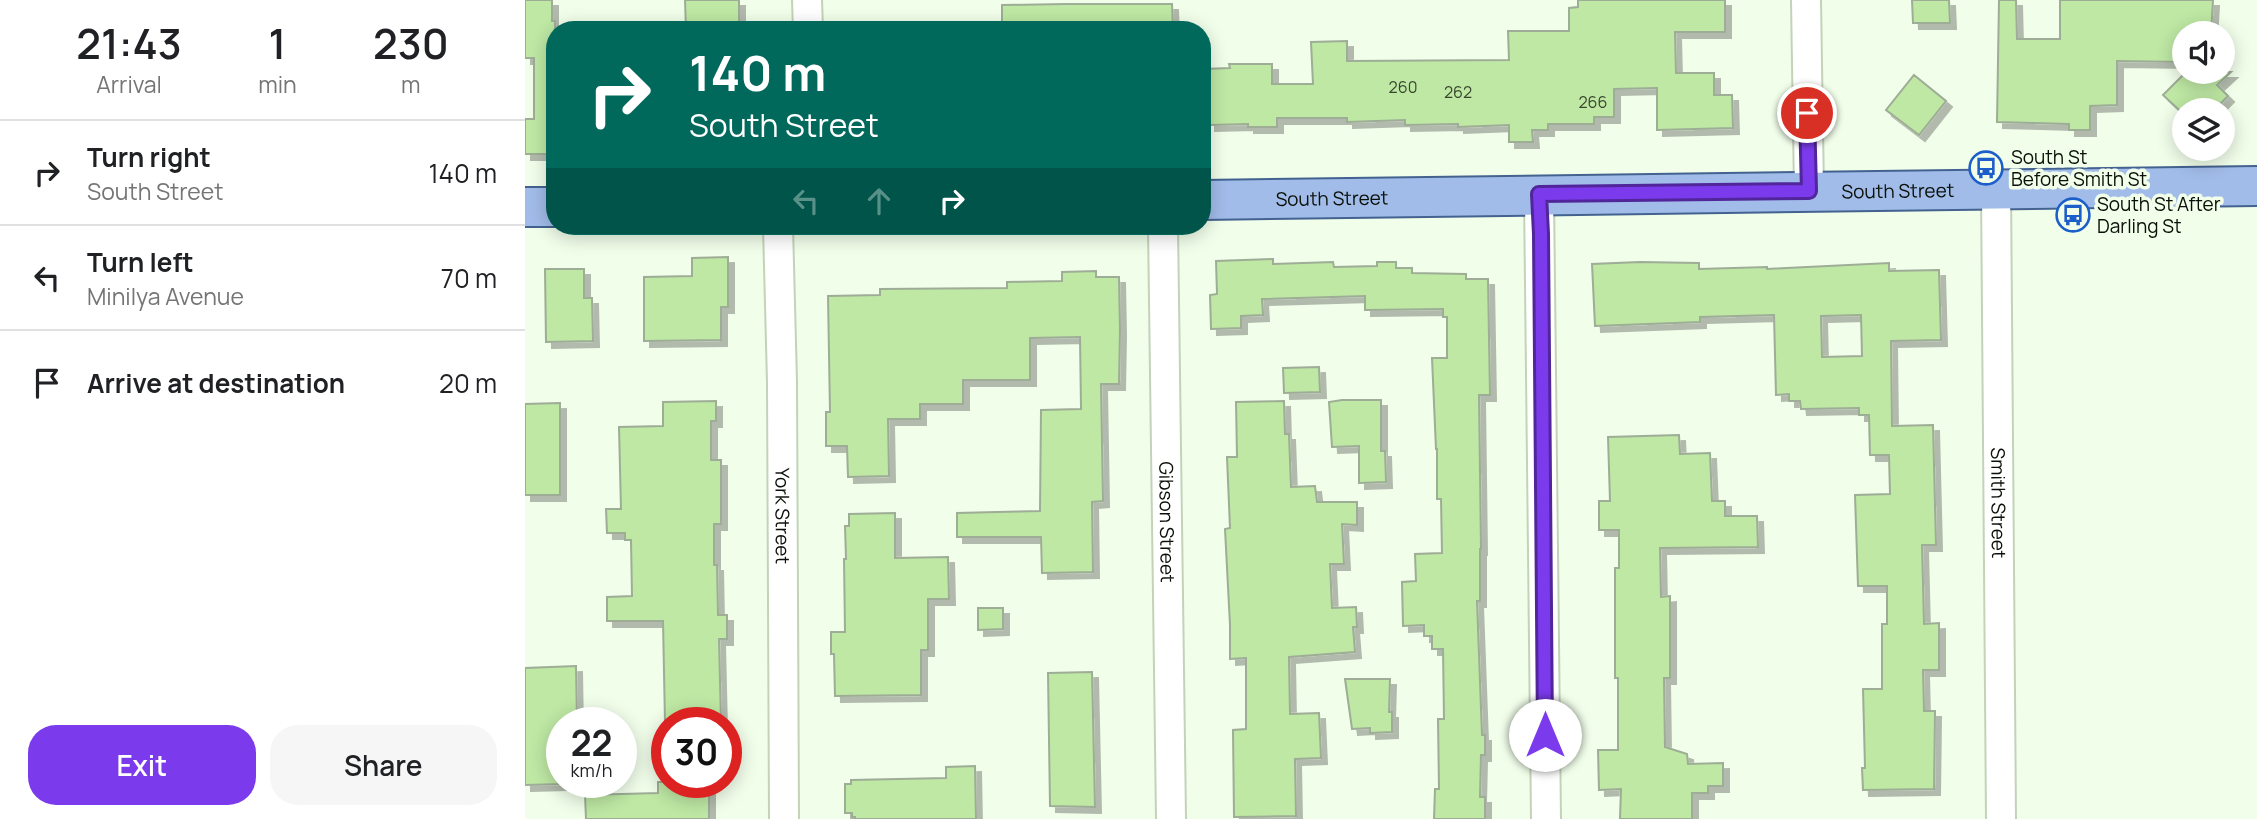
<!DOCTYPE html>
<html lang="en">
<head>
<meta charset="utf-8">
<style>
  body { margin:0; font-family:Manrope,sans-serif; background:#f6f6f6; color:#202124; height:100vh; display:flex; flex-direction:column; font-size:26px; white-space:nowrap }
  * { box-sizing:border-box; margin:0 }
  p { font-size:23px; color:#757577 }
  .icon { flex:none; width:38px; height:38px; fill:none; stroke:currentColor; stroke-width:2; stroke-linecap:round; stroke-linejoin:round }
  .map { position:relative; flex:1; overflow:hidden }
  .side { display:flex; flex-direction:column; background:#fff; width:525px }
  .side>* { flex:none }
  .hud { position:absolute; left:21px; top:21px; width:665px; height:214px; border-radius:28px; box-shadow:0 4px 18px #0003; background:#00695c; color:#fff; overflow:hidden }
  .controls { position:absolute; left:1647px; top:21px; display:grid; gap:14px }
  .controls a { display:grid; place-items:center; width:63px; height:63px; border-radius:50%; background:#fff; box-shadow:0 4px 18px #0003; font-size:35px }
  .speed { position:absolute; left:21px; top:707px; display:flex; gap:14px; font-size:35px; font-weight:700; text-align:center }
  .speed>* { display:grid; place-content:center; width:91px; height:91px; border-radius:50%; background:#fff; box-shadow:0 4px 18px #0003; line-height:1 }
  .speed small { font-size:18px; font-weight:400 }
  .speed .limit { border:10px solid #d22; background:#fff; color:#111 }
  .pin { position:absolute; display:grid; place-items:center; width:60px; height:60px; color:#fff; margin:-30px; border:4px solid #fff; border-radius:50%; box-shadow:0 2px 7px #0007 }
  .me { position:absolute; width:77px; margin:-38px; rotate:0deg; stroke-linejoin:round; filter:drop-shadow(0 0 5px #0008) }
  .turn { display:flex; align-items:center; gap:24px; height:147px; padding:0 28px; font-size:32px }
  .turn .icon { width:91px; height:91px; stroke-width:2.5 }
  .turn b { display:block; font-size:49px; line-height:60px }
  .lanes { display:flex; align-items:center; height:66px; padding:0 28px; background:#0003; justify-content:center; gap:35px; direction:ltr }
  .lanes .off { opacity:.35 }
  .eta { display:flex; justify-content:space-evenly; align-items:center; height:119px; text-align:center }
  .eta b { font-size:42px; font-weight:600; line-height:49px }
  .button { display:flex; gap:14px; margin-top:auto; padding:14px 28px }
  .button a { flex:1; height:80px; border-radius:28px; background:#7c3aed; color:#fff; font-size:28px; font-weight:600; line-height:80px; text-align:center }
  .button a+a { background:#f6f6f6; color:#202124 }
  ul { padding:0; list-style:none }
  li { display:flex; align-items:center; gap:21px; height:105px; padding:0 28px; border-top:2px solid #e0e0e0 }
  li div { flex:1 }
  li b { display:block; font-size:26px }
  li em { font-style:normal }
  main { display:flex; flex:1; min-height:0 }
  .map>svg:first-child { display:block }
  .building { fill:#bee8a4; stroke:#9ead96; stroke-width:2; fill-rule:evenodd; filter:url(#shadow) }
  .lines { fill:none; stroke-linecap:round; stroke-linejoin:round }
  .street-casing { stroke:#c3d3ba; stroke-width:32 }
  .primary-casing { stroke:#436290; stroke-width:42 }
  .street { stroke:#fff; stroke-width:28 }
  .primary { stroke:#a1bce9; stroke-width:38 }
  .route-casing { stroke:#51269a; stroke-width:18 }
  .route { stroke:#7c3aed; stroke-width:12 }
  .labels { text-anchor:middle; stroke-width:7; stroke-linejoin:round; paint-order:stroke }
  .number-label { font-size:16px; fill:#37452e }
  .poi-label { font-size:19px; fill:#0a0f07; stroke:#f1feea; text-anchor:start }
  .street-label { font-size:19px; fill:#0a0f07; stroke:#f1feea }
</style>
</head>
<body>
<main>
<section class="side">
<div class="eta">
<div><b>21:43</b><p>Arrival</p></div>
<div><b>1</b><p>min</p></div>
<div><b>230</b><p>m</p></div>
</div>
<ul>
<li><svg class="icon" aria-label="right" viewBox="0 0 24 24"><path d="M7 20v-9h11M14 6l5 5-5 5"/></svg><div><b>Turn right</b><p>South Street</p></div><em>140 m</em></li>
<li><svg class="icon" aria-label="left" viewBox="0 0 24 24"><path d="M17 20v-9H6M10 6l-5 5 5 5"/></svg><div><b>Turn left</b><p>Minilya Avenue</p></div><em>70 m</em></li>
<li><svg class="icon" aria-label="arrive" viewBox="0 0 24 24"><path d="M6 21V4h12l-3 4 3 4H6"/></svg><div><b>Arrive at destination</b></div><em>20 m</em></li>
</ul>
<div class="button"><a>Exit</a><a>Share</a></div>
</section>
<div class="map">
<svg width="1732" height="819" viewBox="0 0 1732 819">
  <defs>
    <filter id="shadow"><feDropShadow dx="6" dy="6" stdDeviation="0" flood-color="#0004"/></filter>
  </defs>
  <rect width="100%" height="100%" fill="#f1feea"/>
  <path class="building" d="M0,0h27v21h3v133h-30v-35h9v-61h-9z
    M160,0h54v30h-53z
    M1053,0h147v32h-50l1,41h38v22h18l1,33 -76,2v-42l-43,1v28h-20v7h-46v6h-16l1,12h-24v-17l-51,2v-3l-53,1v-5l-58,2v-4h-70v9h-29v-3l-39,1v-7h-7v-49l28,-1 -1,-4h43v20h41l-2,-42 36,-1v20l162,-1 -1,-29h61v-23l9,-1z
    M1387,0h37l1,23h-37z
    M1474,0h17l1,39h43v-39h153l-2,33h-27v29l-67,-1v44l-27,1v24h-21v-6l-72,-2z
    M541,4h106l1,26h-171v-25z
    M1661,72h45l-14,13 11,11 -14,14h-35l-16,-15z
    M1389,75l32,26 -27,34 -33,-25z
    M203,257v50h-7v33l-77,1v-64l48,-1v-18z
    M748,259v5l60,-2 1,5 43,-1v-4h19v6h16v5l54,1v5h22l2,116h-11l2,154h-1v52h-3l5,134h3v20h-4l-1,42h5v22h-51l1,-30h4l-1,-70h6l-1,-70h-11v-13h-8v-11l-21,1 -1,-44 14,-1 -1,-27 27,-1 -1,-54h-4v-50h-1l-4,-91h15v-41h-4v-8l-78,1v-14l-103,3 1,16 -22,1v12l-30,1 -1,-34 7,-1 -1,-33z
    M1115,262l59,1v6l68,-2v2l122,-6v8l50,-1 2,70 -50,1 1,85 41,-1 3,120h-14l2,79 15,-1v47h-16l1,41h11l-1,78 -71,1 -1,-22h3l-2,-79h19v-65h5v-38h-29l-3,-91 35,-1 -1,-39h-19l-1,-40h-10v-7l-58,1 -1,-8h-11v-7l-13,1 -2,-80 -74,2v5l-105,4 -3,-62zM1336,315l1,41 -40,1 -1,-41z
    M20,269h39v29h8l1,43 -47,1z
    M571,271v6h23l1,53 -1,54h-18l2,117 -11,1 1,70 -51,1 -1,-36h-84v-24l83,-2 1,-101 40,-1 -1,-72 -50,1v42h-67v24h-43v15h-32l1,57 -41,1 -1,-31h-21v-34h4l-2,-116 52,-1v-6l127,-1v-6l55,-1v-9z
    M794,367l1,25 -36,1 -1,-25z
    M817,400h39v51h4l1,31 -27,1v-37l-27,1 -3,-45z
    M191,401v20h-5v39h10v64h-7v41h3l1,50h9v24h-8l2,84h-56l-2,-102h-56v-24l25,-1 -1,-56h-6v-7h-18l-1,-24h15l-2,-82 44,-1v-24z
    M759,401l1,33h4l2,53 24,-1 2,16h40v23l-15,-1 2,40h-14l2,44 24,-1 1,20h-4l2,25 -66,5 1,57 29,-1 2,45 -26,1 1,57 -62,1 -1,-87 13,-1v-71l-16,1v-34l-5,-96 5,-1 -3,-71h10l-1,-55z
    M35,403v92h-35v-91z
    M1154,435l1,19 30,-1 2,48h13v15h32l1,31 -98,1 1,49 9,-1v82h-6l1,69 22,7 1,10 35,-1v23h-15v7h-16v26h-72l1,-30 -22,1 -1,-40h20v-72h-3v-110h4v-38h-20v-29h11l-2,-64z
    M370,513v45l53,-1 1,42h-21v51h-7v45l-86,1 -1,-42h-3v-22h14l-1,-73h2l-1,-33h4v-12z
    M453,608h25v21l-25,1z
    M51,666l1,57h-15v61l-37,1v-117z
    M567,672l3,135 -45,-1 -2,-133z
    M820,679h45l-1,33h3v20l-22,1v-5l-18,1z
    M450,766l1,53h-121v-2h-3v-4h-7v-29h6v-4l95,-2v-11z
    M133,782h51v37h-123l-1,-24 73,-2z"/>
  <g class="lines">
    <defs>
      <g id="street">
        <path d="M282,0l1,30"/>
        <path d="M1281,0l3,191"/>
        <path id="s1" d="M1471,188l5,631"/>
        <path d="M1014,195l7,624"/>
        <path id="s2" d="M253,226l4,156 2,437"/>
        <path id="s3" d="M638,226l8,593"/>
      </g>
      <g id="primary">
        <path id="s4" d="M677,200l1055,-14"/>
        <path d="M0,207h30"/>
      </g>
    </defs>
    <use href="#street" class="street-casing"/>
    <use href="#primary" class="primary-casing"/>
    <use href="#street" class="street"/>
    <use href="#primary" class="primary"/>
  </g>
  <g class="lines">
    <defs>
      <path id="route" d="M1020,735l-4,-501 -2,-40 270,-3 -2,-78"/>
    </defs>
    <use href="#route" class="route-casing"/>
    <use href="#route" class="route"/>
  </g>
  <defs>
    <symbol id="bus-ring" viewBox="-11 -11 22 22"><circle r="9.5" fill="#f1feea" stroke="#1c5eca" stroke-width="1.5"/><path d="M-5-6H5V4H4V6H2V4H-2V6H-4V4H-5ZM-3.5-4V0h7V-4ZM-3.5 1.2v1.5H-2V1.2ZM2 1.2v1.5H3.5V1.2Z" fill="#1c5eca"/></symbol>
  </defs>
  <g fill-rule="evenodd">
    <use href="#bus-ring" x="1442" y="149" width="38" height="38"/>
    <use href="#bus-ring" x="1529" y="196" width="38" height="38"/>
  </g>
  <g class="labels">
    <g class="number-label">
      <text x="878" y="93">260</text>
      <text x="933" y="98">262</text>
      <text x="1068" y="108">266</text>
    </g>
    <g class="poi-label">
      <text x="1486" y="164">South St<tspan x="1486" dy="22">Before Smith St</tspan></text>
      <text x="1572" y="211">South St After<tspan x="1572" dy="22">Darling St</tspan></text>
    </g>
    <g class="street-label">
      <text dy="7" stroke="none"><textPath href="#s4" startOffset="696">South Street</textPath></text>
      <text dy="7" stroke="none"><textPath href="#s4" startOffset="130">South Street</textPath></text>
      <text dy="7" stroke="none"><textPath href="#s1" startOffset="315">Smith Street</textPath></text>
      <text dy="7" stroke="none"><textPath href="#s2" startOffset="290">York Street</textPath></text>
      <text dy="7" stroke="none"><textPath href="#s3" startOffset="296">Gibson Street</textPath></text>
    </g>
  </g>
</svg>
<div class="controls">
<a><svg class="icon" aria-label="sound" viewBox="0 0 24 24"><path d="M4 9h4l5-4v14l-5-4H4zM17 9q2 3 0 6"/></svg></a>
<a><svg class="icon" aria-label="layers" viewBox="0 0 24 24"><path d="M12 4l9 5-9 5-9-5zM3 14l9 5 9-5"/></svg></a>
</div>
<div class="speed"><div>22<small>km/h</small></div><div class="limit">30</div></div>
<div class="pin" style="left:1282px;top:113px;background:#d93025"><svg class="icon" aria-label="arrive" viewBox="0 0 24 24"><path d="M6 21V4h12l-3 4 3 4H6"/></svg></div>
<svg class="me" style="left:1020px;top:735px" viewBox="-20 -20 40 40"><circle r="19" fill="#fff"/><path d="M0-13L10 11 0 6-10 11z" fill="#7c3aed"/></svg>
<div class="hud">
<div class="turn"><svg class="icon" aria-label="right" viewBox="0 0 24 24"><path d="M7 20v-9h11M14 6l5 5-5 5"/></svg><div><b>140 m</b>South Street</div></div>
<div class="lanes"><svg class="icon off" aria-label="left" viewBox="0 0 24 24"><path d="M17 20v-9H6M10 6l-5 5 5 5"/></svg><svg class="icon off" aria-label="ahead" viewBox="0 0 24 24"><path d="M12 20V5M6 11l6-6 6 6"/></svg><svg class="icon" aria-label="right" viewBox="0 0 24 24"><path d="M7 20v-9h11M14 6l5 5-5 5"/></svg></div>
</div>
</div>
</main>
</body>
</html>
